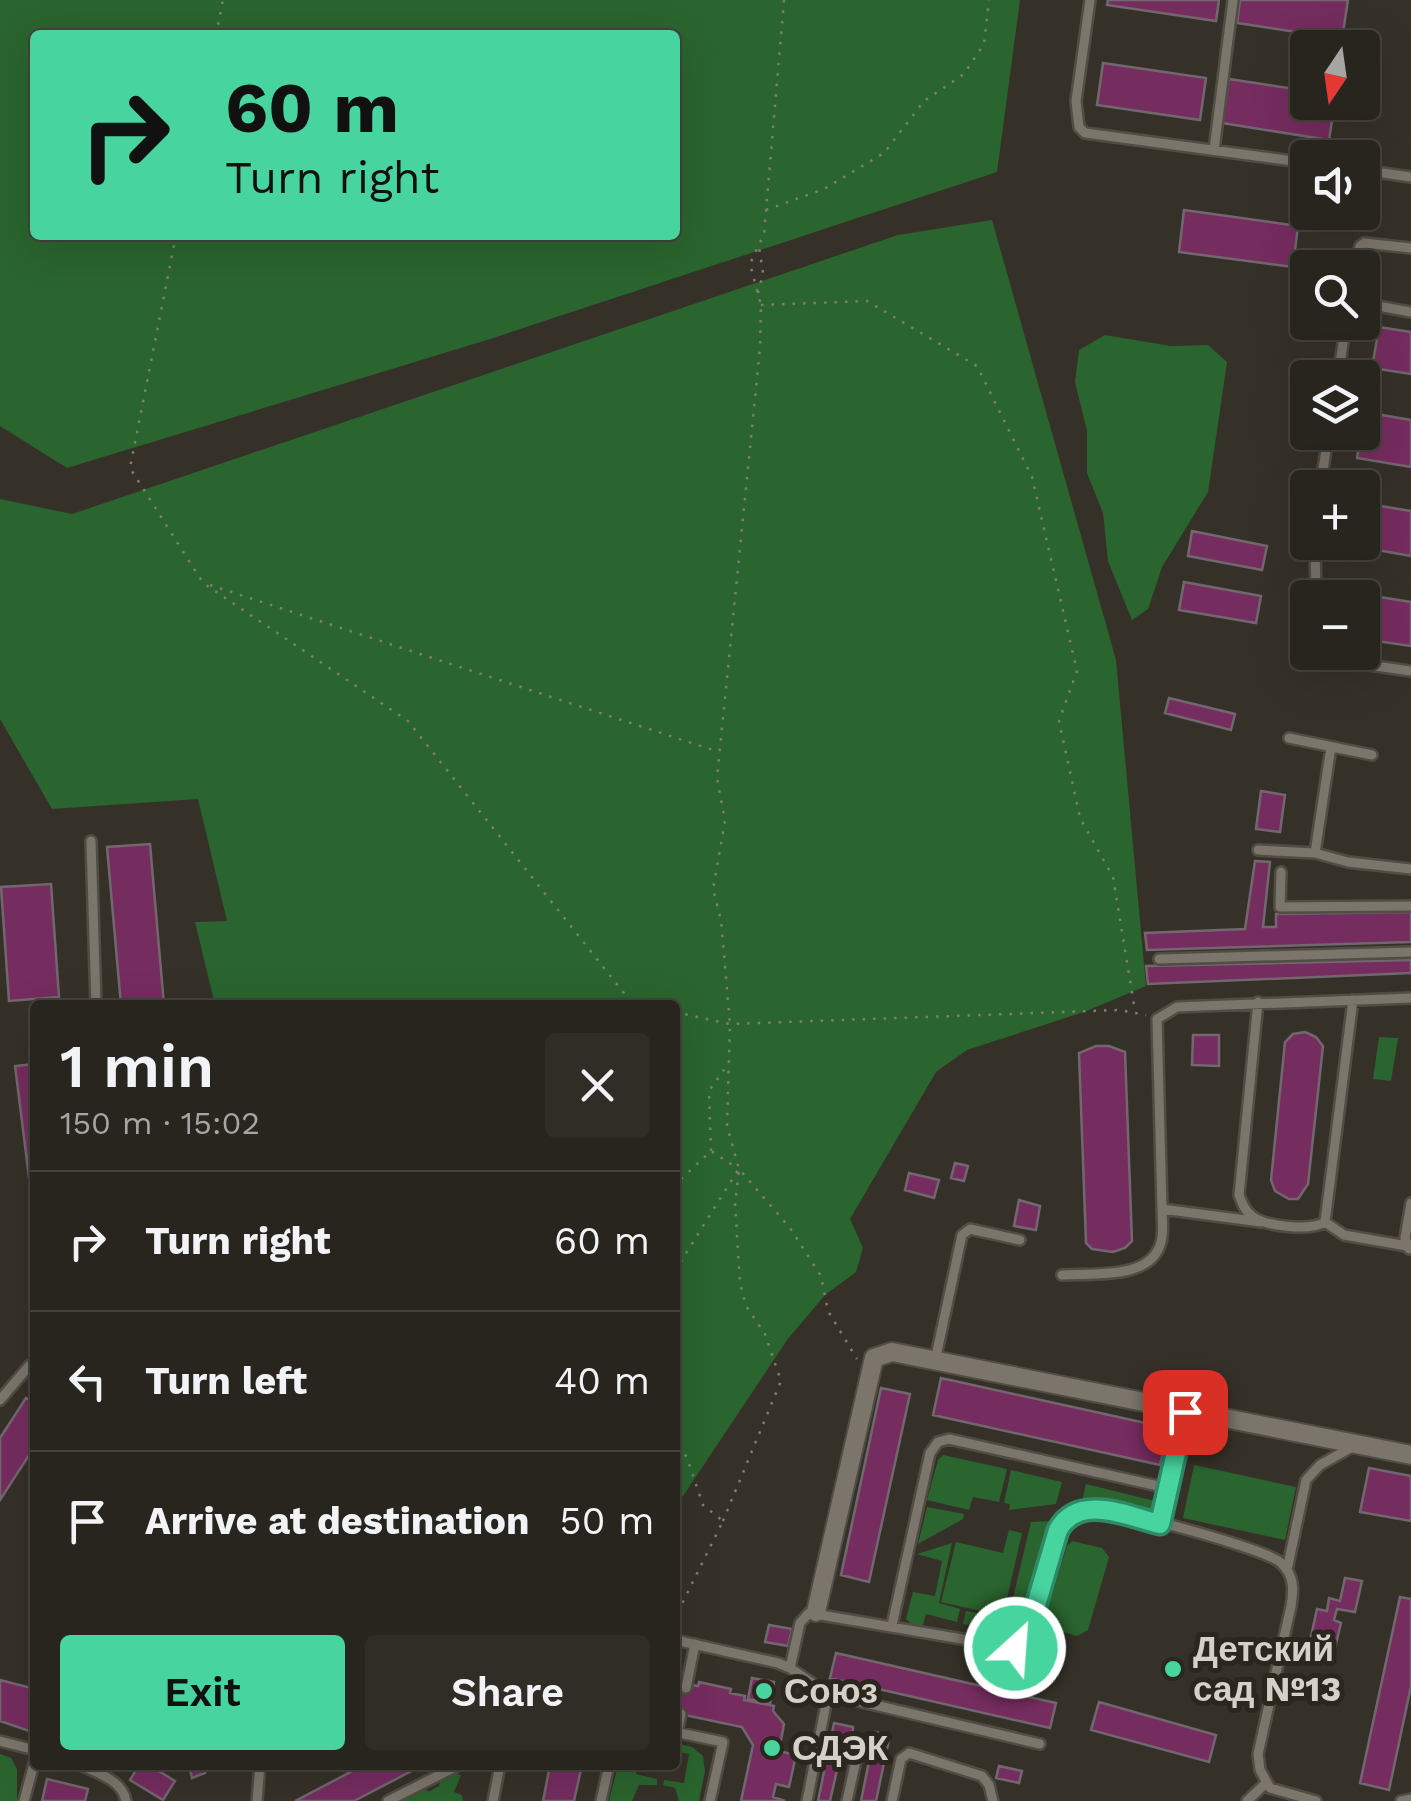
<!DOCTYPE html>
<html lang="en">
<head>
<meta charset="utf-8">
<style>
  body { margin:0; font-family:"Work Sans",sans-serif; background:#302d27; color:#f1f3f6; height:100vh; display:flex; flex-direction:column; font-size:38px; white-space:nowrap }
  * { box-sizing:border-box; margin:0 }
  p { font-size:32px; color:#a5a5a4 }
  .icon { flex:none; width:55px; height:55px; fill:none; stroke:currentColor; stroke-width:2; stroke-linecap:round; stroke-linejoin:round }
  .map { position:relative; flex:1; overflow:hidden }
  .details { position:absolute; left:30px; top:1000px; width:650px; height:770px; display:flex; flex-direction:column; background:#28251e; border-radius:10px; box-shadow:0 10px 40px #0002,0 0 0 2px #44423c }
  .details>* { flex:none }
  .guide { position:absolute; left:30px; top:30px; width:650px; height:210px; border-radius:10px; box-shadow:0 10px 40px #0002,0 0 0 2px #44423c; background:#47d49e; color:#111; overflow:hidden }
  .needle { width:65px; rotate:193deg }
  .controls { position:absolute; left:1290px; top:30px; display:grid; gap:20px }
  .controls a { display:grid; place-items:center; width:90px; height:90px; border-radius:10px; background:#28251e; box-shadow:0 10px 40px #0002,0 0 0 2px #44423c; font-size:50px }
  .pin { position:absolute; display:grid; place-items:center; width:85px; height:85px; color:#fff; margin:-42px; border-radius:20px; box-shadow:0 5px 15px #0006 }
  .me { position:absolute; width:110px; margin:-55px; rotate:26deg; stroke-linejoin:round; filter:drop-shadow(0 0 8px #0008) }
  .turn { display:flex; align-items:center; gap:35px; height:210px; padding:0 30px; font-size:45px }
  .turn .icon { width:130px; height:130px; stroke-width:2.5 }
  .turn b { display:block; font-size:70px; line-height:85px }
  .round { display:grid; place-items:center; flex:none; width:105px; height:105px; border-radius:10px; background:#302d27 }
  .overview { display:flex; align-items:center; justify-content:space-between; height:170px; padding:0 30px }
  h1 { font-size:60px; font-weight:600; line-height:75px }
  .button { display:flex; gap:20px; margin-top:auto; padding:20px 30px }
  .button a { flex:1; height:115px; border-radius:10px; background:#47d49e; color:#111; font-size:40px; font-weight:600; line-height:115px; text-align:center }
  .button a+a { background:#302d27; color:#f1f3f6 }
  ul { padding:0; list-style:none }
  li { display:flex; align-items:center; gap:30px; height:140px; padding:0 30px; border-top:2px solid #44423c }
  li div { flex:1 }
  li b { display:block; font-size:38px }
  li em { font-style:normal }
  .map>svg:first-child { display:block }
  .green { fill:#2a642e; fill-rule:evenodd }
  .building { fill:#752c5f; stroke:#72676e; stroke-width:2.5 }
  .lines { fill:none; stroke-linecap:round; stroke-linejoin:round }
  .lane-casing { stroke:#504d44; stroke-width:14 }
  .street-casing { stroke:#504d44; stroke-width:22 }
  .path { stroke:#817d76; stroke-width:2.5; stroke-dasharray:2.5 8; stroke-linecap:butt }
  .lane { stroke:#7b756b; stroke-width:9 }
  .street { stroke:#7b756b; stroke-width:18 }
  .route-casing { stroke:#2e8a67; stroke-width:25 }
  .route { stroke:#47d49e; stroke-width:18 }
  .poi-dot { fill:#47d49e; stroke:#2c271e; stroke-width:4 }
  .labels { text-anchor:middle; stroke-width:10; stroke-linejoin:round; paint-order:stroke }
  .poi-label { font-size:35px; font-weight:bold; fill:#d4d1cb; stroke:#2c271e; text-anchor:start }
</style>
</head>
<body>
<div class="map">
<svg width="1411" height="1801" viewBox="0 0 1411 1801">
  <rect width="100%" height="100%" fill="#363128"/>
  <path class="green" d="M0,0h1020l-23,172 -510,168 -420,128 -67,-42zM35,35h640v200h-640z
    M992,220l124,440 30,326 -62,26 -117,38 -31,22 -86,147 13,29 -7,24 -31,23 -38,45 -112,168v-503h-460l-20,-83 32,-1 -29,-122 -146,10 -52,-90v-220l72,15 826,-279z
    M1105,335l66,11 37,-1 19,17 -19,130 -46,75 -14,42 -16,11 -24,-59 -5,-48 -16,-40v-42l-12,-49 4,-32z
    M1379,1037l19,1 -7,43 -18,-2z
    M943,1455l64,14 -8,33 -26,-5 -4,13 -42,-10 11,-40z
    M1194,1465l102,22 -11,53 -102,-22z
    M1011,1470l51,12 -6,22 -47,6 1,-6 -6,-1z
    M1086,1484l69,17v13l-4,3 -69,-16z
    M927,1507l37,7 -1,5 -45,25z
    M1049,1521l-30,106 -13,6 -43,-9 3,-13 42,8 23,-97z
    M1009,1530l13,3 -19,83 -62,-14 15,-60 47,11z
    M1072,1541l30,7 7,9 -21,73 -11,6 -24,-7 -8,-12 22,-71z
    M952,1543l-13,60 21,6 -3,13 -31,-8 -3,11 -9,1 -8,-7 7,-27 22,4 7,-35 -25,-7z
    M675,1743l17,4 11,9 2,15 -6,30h-20l-4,-13 -12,-3 1,-5 20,3 5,-29 -14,-3z
    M0,1754l11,4 6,11v32h-17z
    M618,1765h20l-2,9 21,5v6h-18l-7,16h-23z
    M450,1772l11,3 -7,17 8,3 1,6h-63l21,-12 9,2 9,-5 2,-9z"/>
  <path class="building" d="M1108,0h111l-3,21 -109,-16z
    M1240,0h108l-6,39 -105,-16z
    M1103,63l103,15 -6,42 -103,-15z
    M1229,79l79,12v11h27l-6,38 -107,-17z
    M1184,210l114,16 -5,41 -114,-15z
    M1379,327l32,5v42l-39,-6z
    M1365,412l46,8v47l-54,-9z
    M1362,503l49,8v45l-68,-12 19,-2z
    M1192,531l75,15 -5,24 -74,-14z
    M1184,582l77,14 -5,27 -77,-13z
    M1337,590l74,12v44l-49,-7v-41h-26z
    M1169,698l66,16 -4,16 -66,-17z
    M1261,791l24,4 -5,37 -24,-3z
    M150,844l14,161h-43l-14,-158z
    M1255,861l15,1 -7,65h13v-13l135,-2v30l-264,8 -2,-17 100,-4z
    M51,884l8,113 -50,4 -8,-114z
    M1411,960v13l-263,11 -2,-18z
    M1305,1032l11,5 7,9 -15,138 -10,15h-9l-14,-8 -4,-11 14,-138 8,-8z
    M1193,1035h26v31l-27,-1z
    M1096,1046h13l16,6 7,189 -7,7 -12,4 -21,-3 -6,-6 -7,-190z
    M35,1064v161l-20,-159z
    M955,1163l13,3 -4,15 -13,-3z
    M909,1173l30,7 -5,18 -29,-8z
    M1019,1200l21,6 -4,24 -22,-4z
    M941,1378l227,50 -8,37 -227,-50z
    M881,1388l29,6 -41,188 -28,-7z
    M26,1398l9,5v43l-35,54v-62z
    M1369,1468l42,8v45l-51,-9z
    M1345,1578l17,3 -7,31 -18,-3 -3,11 7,3 -8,33 -25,-6 9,-41 10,2 2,-13 11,3z
    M1400,1597l11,2v87l-22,104 -29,-7z
    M769,1625l23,4 -4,17 -23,-4z
    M836,1653l220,50 -6,25 -220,-50z
    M752,1678l22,4 -4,22 -22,-5z
    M0,1680l35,9v44l-35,-12z
    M699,1682l32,7 -1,4 15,3 -1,4 30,6 -1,5 11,13 -5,27 17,4 -7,32 -13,-3 -3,13 12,4h-44l12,-56 -11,-18 -67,-14v-28l16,4 1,-4 6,1z
    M1099,1702l117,33 -7,27 -118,-32z
    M834,1723l19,4 -1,13 -8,-1 -14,62h-12z
    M875,1732l15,3 -14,66h-15z
    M139,1765h10l26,16 -12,19 -33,-20z
    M189,1765h37l-22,3 1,5 -13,5z
    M364,1765h59l-69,36h-59z
    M550,1765h32l-8,36h-31z
    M999,1766l23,5 -3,12 -23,-5z
    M47,1779l41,10 -3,12h-43z"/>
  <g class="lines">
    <defs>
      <path id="lane" d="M1090,0l-14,101 3,26 6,6 223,30
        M1214,150l19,-150
        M1362,170l49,7
        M1355,268l5,-22 4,-3 47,5
        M1362,303l49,9
        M1338,378l8,-56
        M1320,488l9,-56
        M1315,542l1,56
        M1322,652l11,8 78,11
        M1289,738l83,17
        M91,841l5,164
        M1258,850l57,3 16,-106
        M1315,853l33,9 63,7
        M1281,872l-1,35 131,-1
        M1159,959l252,-7
        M1258,1002l-19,193c3,8 6,16 13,21 14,11 59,15 73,6l19,13 63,11
        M1261,1222l-99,-13 -5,-190 20,-12 234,-9
        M1325,1222l28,-222
        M1409,1249l-4,-11 6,-35
        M1062,1275c31,-2 90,5 99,-33 3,-10 1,-23 1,-33
        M935,1361l27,-126 8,-6 50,11
        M0,1400l29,-34 6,-3
        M1160,1523l25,-111
        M1287,1570l19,-90 14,-15 32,-18
        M892,1625l38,-172 8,-11 11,-3 218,49
        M675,1640l103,23 12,5 38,26 212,50
        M790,1668l10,-45 9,-10 206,35 12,-11 32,-107c6,-12 15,-21 29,-22 24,-1 179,41 193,55 13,12 13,26 10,43l-33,148 2,16 10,18 46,13
        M686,1688l9,-44
        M675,1732l48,10 -13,59
        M677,1733l4,-19
        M0,1741l35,9
        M80,1765c18,8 43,16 46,36
        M24,1801l11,-41
        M257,1801l3,-36
        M388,1801l71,-36
        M493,1801l7,-36
        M601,1801l8,-36
        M807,1801l21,-107
        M847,1801l11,-50
        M892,1801l9,-42 8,-6 73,23 7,9 4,16
        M1247,1801l19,-18
        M1401,1801l10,-2"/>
      <path id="street" d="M816,1612l58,-254 18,-6 519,103"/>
    </defs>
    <use href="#lane" class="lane-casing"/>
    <use href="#street" class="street-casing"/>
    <path class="path" d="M784,0l-20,234 -14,30 11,41 -1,43 -43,430 8,43 -12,68 8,31 9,104 -3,102 12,43 51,59 31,48 7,35 29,48
      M216,35l7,-35
      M766,210l58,-21 60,-36 40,-52 40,-27 20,-30 5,-44
      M176,235l-46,233 73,115 205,138 223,281 13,3
      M758,293l5,-20 -4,-26
      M761,305l106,-4 110,65 55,111 45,194 -18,50 21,97 33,59 22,134
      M210,585l509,167
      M675,1012l55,12 390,-14 26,5
      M675,1083v13
      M711,1151l-2,-60 19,-27
      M675,1154l6,25 -6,11
      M681,1179l30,-28 26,17
      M675,1271l63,-101
      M675,1436l12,22 16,47 20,16 -48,97
      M723,1521l58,-140 -16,-47 -19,-28 -6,-23 -5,-80 4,-32"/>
    <use href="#lane" class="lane"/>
    <use href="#street" class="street"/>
  </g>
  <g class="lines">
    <defs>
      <path id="route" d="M1015,1648l12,-12 31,-106c21,-37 69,-14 102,-6l25,-112"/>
    </defs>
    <use href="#route" class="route-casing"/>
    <use href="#route" class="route"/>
  </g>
  <g class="poi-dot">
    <circle cx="1173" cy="1669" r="10"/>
    <circle cx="764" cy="1691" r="10"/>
    <circle cx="772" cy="1748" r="10"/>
  </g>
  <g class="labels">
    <g class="poi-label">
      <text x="1193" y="1661">Детский<tspan x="1193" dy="40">сад №13</tspan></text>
      <text x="784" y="1703">Союз</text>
      <text x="792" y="1760">СДЭК</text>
    </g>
  </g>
</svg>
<div class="controls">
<a><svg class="needle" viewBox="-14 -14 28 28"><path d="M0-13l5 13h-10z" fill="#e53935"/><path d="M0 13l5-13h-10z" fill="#a5a5a4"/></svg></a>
<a><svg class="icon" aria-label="sound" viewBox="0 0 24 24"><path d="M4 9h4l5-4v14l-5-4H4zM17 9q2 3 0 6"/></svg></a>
<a><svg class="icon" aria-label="search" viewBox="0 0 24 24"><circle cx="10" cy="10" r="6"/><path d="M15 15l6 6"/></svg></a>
<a><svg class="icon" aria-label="layers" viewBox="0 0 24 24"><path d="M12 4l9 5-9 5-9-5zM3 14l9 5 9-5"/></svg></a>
<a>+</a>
<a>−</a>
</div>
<div class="pin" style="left:1185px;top:1412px;background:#d93025"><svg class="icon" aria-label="arrive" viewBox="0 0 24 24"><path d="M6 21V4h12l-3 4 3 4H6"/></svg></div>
<svg class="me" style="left:1015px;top:1648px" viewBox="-20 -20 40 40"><circle r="17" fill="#47d49e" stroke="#fff" stroke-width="3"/><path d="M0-11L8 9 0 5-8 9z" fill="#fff"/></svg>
<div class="guide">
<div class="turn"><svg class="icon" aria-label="right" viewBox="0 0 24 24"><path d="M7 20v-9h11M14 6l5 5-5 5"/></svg><div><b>60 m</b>Turn right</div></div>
</div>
<section class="details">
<div class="overview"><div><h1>1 min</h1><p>150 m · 15:02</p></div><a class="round"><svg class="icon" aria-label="close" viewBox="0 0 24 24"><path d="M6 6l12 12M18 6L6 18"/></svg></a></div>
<ul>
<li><svg class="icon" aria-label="right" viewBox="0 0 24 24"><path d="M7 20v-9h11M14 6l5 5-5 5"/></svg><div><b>Turn right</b></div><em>60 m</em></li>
<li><svg class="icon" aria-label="left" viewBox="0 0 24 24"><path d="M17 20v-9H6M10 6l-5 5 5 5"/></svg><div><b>Turn left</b></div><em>40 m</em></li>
<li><svg class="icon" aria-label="arrive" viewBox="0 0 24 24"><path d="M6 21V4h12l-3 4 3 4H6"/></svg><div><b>Arrive at destination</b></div><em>50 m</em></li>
</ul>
<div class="button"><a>Exit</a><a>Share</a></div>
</section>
</div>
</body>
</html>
